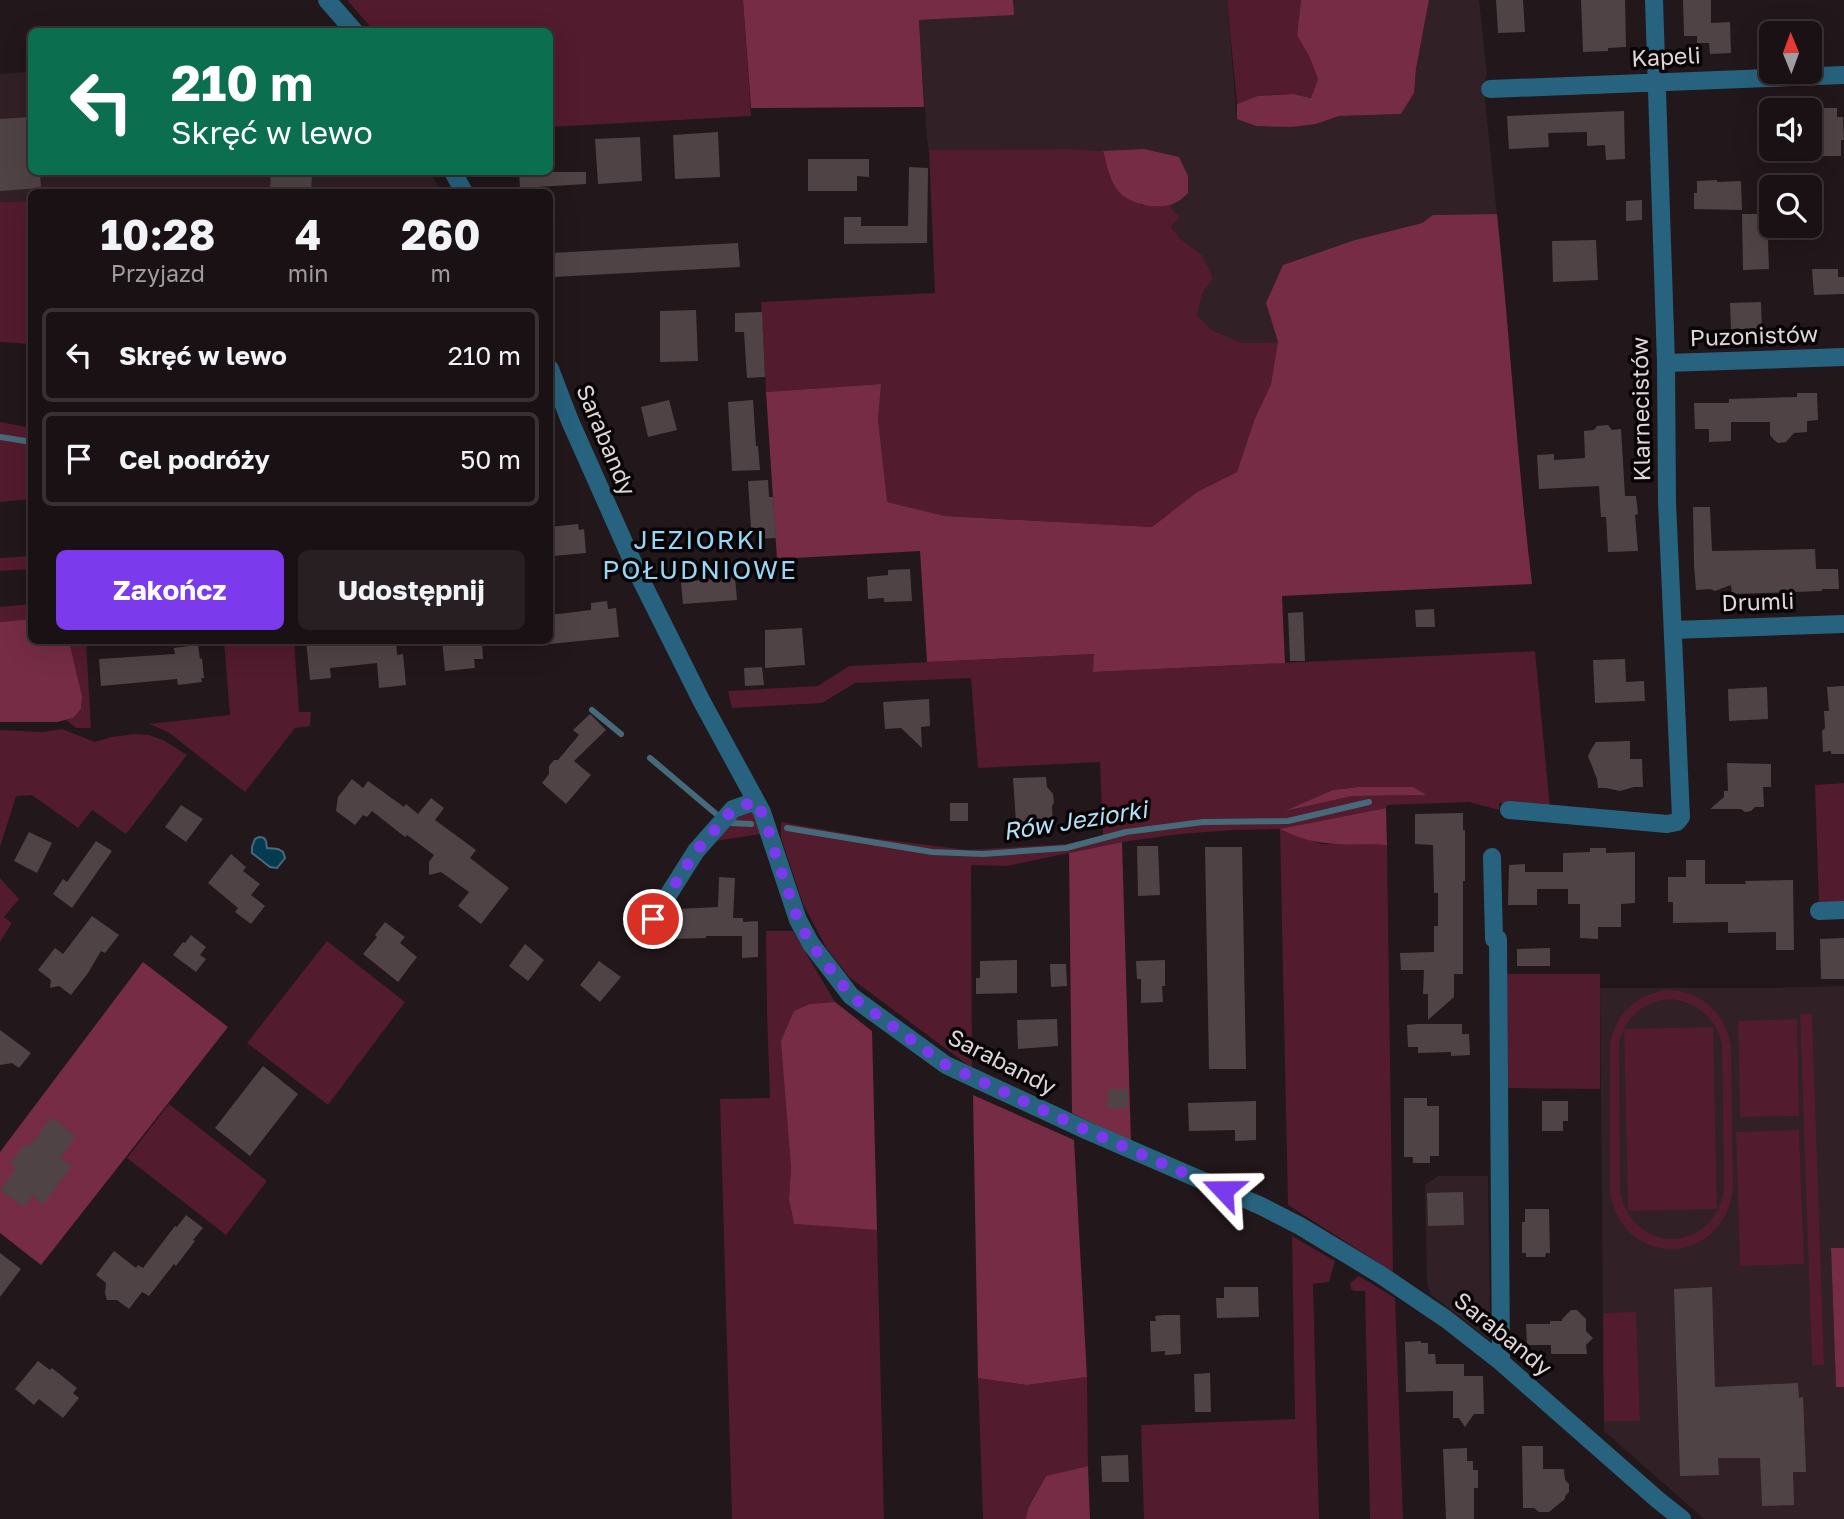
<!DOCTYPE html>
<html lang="pl">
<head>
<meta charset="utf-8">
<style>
  body { margin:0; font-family:"Golos Text",sans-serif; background:#271f22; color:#f1f3f6; height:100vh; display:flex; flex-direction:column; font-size:26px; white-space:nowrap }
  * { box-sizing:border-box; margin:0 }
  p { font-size:23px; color:#9f9da0 }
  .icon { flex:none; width:38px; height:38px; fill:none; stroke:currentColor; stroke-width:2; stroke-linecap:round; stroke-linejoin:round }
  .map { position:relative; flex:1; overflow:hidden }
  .drawer { position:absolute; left:28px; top:189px; width:525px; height:455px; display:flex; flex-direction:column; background:#1a1114; border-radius:10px; box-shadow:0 7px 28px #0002,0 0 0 2px #383134 }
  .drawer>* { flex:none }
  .guide { position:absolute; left:28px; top:28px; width:525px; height:147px; border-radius:10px; box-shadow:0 7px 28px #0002,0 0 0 2px #383134; background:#0b6e4f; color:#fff; overflow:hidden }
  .needle { width:46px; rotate:359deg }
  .fabs { position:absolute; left:1759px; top:21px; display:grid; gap:14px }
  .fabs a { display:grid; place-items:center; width:63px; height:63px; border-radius:10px; background:#1a1114; box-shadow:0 7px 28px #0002,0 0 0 2px #383134; font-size:35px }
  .pin { position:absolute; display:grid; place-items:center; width:60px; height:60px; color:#fff; margin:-30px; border:4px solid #fff; border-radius:50%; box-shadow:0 2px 7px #0007 }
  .me { position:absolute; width:77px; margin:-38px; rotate:293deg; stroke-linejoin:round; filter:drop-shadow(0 0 5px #0008) }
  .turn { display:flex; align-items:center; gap:24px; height:147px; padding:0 28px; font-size:32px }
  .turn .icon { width:91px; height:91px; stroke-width:2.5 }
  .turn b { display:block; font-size:49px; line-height:60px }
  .eta { display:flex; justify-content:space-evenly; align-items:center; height:119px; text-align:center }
  .eta b { font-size:42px; font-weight:700; line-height:49px }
  .button { display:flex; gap:14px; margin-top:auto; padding:14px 28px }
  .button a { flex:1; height:80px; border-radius:10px; background:#7c3aed; color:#fff; font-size:28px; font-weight:700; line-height:80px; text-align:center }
  .button a+a { background:#271f22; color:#f1f3f6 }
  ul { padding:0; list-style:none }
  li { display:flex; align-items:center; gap:21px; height:94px; margin:0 14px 10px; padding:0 14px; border:4px solid #383134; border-radius:10px }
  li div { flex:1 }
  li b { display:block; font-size:26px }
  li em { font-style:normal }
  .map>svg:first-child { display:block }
  .built { fill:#312025 }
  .green { fill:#521b2e; fill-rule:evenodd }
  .forest { fill:#762c45 }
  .water { fill:#043b50; stroke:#466a79; stroke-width:2 }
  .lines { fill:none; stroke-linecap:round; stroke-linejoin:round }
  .stream { stroke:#466a79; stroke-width:6 }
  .building { fill:#504346 }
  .street { stroke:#27637e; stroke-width:18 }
  .route { stroke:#7c3aed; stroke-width:12; stroke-dasharray:0 21.6 }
  .labels { text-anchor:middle; stroke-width:7; stroke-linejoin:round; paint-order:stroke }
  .street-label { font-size:23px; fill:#dfd6d8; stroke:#090506 }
  .water-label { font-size:24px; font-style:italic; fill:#b4e0f6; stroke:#090506 }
  .quarter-label { font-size:26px; letter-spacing:2px; fill:#96d7f8; stroke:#090506 }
</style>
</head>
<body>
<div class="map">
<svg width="1844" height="1519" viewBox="0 0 1844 1519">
  <rect width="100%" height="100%" fill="#22171a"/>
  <path class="built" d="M1013,0h214l10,119 79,5 23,-8 62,-2 13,-21 2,-24 13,-69h50l8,74 -2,5v22l12,113 -64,1 -11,8 -67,17 -89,63 12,39 -36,1 -30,-13 -16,-14 6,-22v-39l-21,-16 -10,-12 9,-10 -11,-12 12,-5 -78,-49 -33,-2 -141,1 -2,-10 -8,-120 94,-5z
    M31,72l1,100h399l8,17h5l2,3h-242l-1,-1 -171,1 -1,9 -31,1v-128z
    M1844,986v262l-13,1 5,137 8,1v132h-140l-100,-88 -4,-443h167z
    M1438,1176h50l2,164 -60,-46 -3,-13 -2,-96z"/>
  <path class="green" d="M347,0h396l8,116 -201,11v-95l-176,-1z
    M1227,0h74l-4,35 12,21 9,23 -7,19c-28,-7 -47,-4 -74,6z
    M1070,149l33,2 7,26 31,28h28l11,12 -9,10 10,12 21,16 11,23 -11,16 -5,22 15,14 30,13 36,-1 -7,42 -16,34 -18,54 -40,20 -45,35 -207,-11 -59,-14 -8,-83 2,-35 -114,8 -5,-90 174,-9 -6,-143z
    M31,201v143l-31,-2v-140z
    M0,422l31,6v71l-31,3z
    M31,556v13l-31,2v-13z
    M31,604v15l-31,3v-15z
    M69,641h17l5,87h-15l-10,-8 7,-2 9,-22z
    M224,641h70l5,71h12l-1,14 -15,2 -50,64 -77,-60 -19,-8 81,-9z
    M1535,651l15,157 -51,-5v7l-30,-8 -82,3 -1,3 -104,21 40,15 65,1 6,427 -105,-67 -8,-376 -47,1 -53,4 -58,8 -115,24 -36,-1 1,203 -123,-91 -22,-28 -24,-45 -22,-66v-16l90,16 97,12 99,-6 36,-8 -3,-74 -122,6 -7,-90 -116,5 -33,20 -90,5 -4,-17 90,-5 31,-20 246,-12 -1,18zM1358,787h55l11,8 -71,1 -63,14 43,-20z
    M62,729l33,13 17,-5 22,-3 15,1 14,5 24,15 -61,79 -34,-24 -14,18 -46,-33 -16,1 -16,51v-117l44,2z
    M1844,783v121l-25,2 -4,-121z
    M753,811l8,23 -46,7 21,-28z
    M0,878l19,21 -15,18 8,6 -12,19z
    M766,931h27l42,71 -25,2 -19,162 -2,33 5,25 83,6 7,289h-152l-12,-420 50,-1 -3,-86z
    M327,941l78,61 -77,103 -81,-62z
    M1507,974h93v115l-92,-1z
    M1666,990c35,0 59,22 65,56l2,141c-7,79 -109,84 -123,6v-149c6,-31 26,-49 56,-54zM1671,999c27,4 44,18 51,45l2,145c-10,65 -90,67 -104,3l-1,-149 5,-14 4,182 89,-2 -4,-182 -89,2c9,-20 27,-28 47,-30z
    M1800,1014h12l12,351h-12z
    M1797,1019l2,97 -59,1 -2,-96z
    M169,1104l98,77 -41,54 -99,-77z
    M1799,1130l5,134 -64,2 -4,-134z
    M1292,1236l43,25 -6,21 -16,2 6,235h-175l-3,-94 154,-6z
    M1359,1276l36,22 8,221h-33l-5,-228h-11l-3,-2 -1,-6z
    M1636,1312l4,109h-36l-1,-108z
    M1087,1377l1,89 -42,10 -18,31 -2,12h-43l-5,-141 49,7z"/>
  <path class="forest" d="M743,0h270l1,15 -95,5 5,87 -173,1z
    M1301,0h128l-13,69 -2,24 -13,21 -62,2 -23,8 -25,3 -35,-1 -19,-7v-15l21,-8 35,-2 18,4 7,-19 -9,-23 -12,-21z
    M1144,149l35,8 9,19v17c-5,5 -11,10 -18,12 -16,4 -40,-1 -51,-13 -10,-12 -12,-27 -16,-41z
    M1497,214c13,123 20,247 35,370l-250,12 3,67 -192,9 1,-18 -167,8 -7,-111 -143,8 -11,-167 115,-8 -3,35 9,83 58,14 207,11 45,-35 40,-20 18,-54 16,-34 7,-42 -12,-39 17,-38 72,-25 67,-17 11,-8z
    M31,619l1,21 37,1 13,55 -1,13 -8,9 -16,4h-57v-100z
    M1358,787h55l13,8 -73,1 -68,15 48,-21z
    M1386,808l1,37c-40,-1 -70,3 -107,-16z
    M1122,842l9,300 -59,-29 -3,-260z
    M143,962l85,65 -187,238 -41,-32v-81z
    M835,1002l37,29 5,199 -83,-6 -5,-25 2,-33 -10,-125 13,-30 16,-7z
    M973,1095l101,45 13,237 -60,8 -49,-7z
    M1831,1248h13v139h-8z
    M1088,1466l2,53h-64l2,-11 18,-32z"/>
  <path class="water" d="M259,837c8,0 7,5 8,11l11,1 5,3 2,6 -8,10 -7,-1 -18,-14v-6l3,-8z"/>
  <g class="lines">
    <path class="stream" d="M0,437l32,5
      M592,710l29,24
      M650,758l65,55
      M731,823l20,1
      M787,828l145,24 51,2 83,-6 60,-16 77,-10 85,-1 81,-19"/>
  </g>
  <path class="building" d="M1496,0h27l2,32 -27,1z
    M1581,0h44l1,47 -18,1v3l-25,1z
    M1683,0h28v23l19,-1 1,31 -21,1 -1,-11h-12v-7h-13z
    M1816,108h21v9h6l1,23h-3v16h-24z
    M1624,111l1,48 -19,1 -1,-15 -18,1v-14l-39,1 1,14 -40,2 -2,-33z
    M32,117v55h8l1,16 -41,3v-72z
    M718,132l2,45 -45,2 -2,-44z
    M640,137l2,44 -44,3 -3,-45z
    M808,159h61v18l-12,-1v15h-49z
    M909,167l19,1 -1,75 -83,1v-27h17v9h47z
    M271,172h41l-1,20h-41z
    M519,172h67v12l-66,4z
    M1717,180v2l24,-1 1,29 -48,-1v-16h3v-12z
    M1642,200v20l-16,1v-20z
    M1742,214h25l2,55 -26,1z
    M1596,240l2,40 -45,2 -1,-41z
    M738,243l2,24 -187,10 -2,-24z
    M1812,269h26v8h6v17l-30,1z
    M1761,302l1,27h-31l-1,-26z
    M696,310l2,51 -38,1v-51z
    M762,312l3,65 -18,1 -3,-46h-9v-19z
    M1797,393h20l1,27 -11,1v11l-13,1 -8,9 -8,1 -4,-3 -4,-5v-13h-39v19l-22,1v-13h-14l-1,-26h35v-4l68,-2z
    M669,400l8,30 -29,7 -7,-30z
    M753,400l3,46h2l2,24 -28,1 -4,-69z
    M1608,425l4,5 9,-1 4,67h11l2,18 -3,1 3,36 -30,1 -2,-35h-5l-2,-31 -60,3 -2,-34 17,-1v6l31,-2 -1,-27 10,-1 3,-4z
    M768,480l1,17h4l3,41 -19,1v-11h-6l-3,-47z
    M1693,507h17l2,44 103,-2 1,20h22l1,20h-17v2l-90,3 -1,-9 -16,6 -5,-2 -14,1 -2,-24z
    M578,524l1,6 5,-1 2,24 -33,3 -1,-14h-2v-15z
    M910,569l2,32 -28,1v-4l-16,1 -1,-22 21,-2v-5z
    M735,577l2,23 -54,4 -2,-22z
    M607,601l1,8 8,-1 3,29 -69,7v-29l41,-5v-7z
    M1434,609l1,18h-19l-1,-17z
    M1303,612l2,49h-15l-2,-48z
    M802,628l3,37 -40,3v-38z
    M306,640h90l1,15 6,-1 3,31 -27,3 -2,-25 -47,5 1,10 -21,2z
    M442,640h40l1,19h-9l1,9 -30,3z
    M198,645l2,14 2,-1 2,20h-3l1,4 -24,3 -1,-6 -76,7 -2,-27 76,-5 -1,-6z
    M1625,659l1,23 18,-1 1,20 -50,2 -2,-43z
    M762,667l2,18 -19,1 -1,-18z
    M1844,686v68h-13v-3l-8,1 -1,-21 3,-3 -1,-17h5l-2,-24z
    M1767,687l1,32 -39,2 -1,-32z
    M929,699l1,27 -9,1 1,21 -21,-20 -16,1 -2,-27z
    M590,714l16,16 -32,31 17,14 -25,29 -24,-21 7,-9v-8l5,-6h4l21,-25 -6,-5z
    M1630,741v18h12l1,28h-9l-14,4 -14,-3h-8l-1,-9 -9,-23 4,-8 4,-6z
    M1727,763l44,1v23h-8l1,20h-9l-4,4 -6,1 -4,-3h-31l14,-12v-6h4z
    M1046,777l1,10 6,7 1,9 -2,3 1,25 -22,1v-10h-15l-3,-44z
    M352,779l11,9 5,-7 36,26 2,-3 12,10 13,-16 13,10 -9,12 41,30 -6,8 39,30 -28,36 -23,-18 11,-14 -28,-20 -12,3v-13l5,-7 -27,-20 -2,2 -33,-26 -5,6 -4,-2 -8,10 -19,-14 2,-14z
    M950,803h18v18h-18z
    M181,805l22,14 -17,23 -21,-15z
    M1463,813v17h2v51h-2v93h-9v23l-26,23v-26h-5l1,-24h-23l-1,-17 34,-1v-26h4v-33h-4l-1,-48 -18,-1v-30z
    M29,832l23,11 -15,30 -23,-12z
    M96,841l16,10 -40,57 -19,-14 10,-15 4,3z
    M1137,846h21l2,49 -22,1z
    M1205,847h37l4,222h-37z
    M1590,848h16v5l29,-1v51l-14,1v23h-23v12l-18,-1v-34h-12v-15h-31v16h-29l1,-40 16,-1v8h38v-19l27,-1z
    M231,854l15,13 -3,4 17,13 -9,11 14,11 -14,18 -16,-12 3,-4 -30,-25z
    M1686,860h19v24h41l-1,-3 48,-1 1,70h-18v-18l-48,1v-11l-55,1v-21h-5v-25h18z
    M719,877l16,1 -2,40h10v4l15,-1v36l-16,1v-22h-36v2l-34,1v-21h5v-9l41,-2z
    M92,916l27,19 -14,18 -4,-2 -13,22 -17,22 -12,-9 -9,2 1,-8 -13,-10 17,-22 8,6z
    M385,922l20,15 -5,6 17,14 -19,25 -35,-28 14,-17 -2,-2z
    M191,935l15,12 -6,8 6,4 -10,13 -23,-17 10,-13 2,1z
    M1844,938v41h-23l-1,-40z
    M525,944l19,16 -16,21 -19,-15z
    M1550,948v18h-33v-17z
    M1017,960v33l-41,1v-16h4v-17z
    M1165,960v26h-3l1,16 -22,1v-24h-4l-1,-18z
    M599,961l22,16 -21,25 -20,-17z
    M1050,964h16l1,22 -16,1z
    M1057,1019l1,27 -40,3 -1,-29z
    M1417,1024h45v10h7l1,21 -19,1v-4l-33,1v-6h-10l-1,-22z
    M0,1030l31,23 -12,15 -7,-5 -12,2z
    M263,1066l35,28 -48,62 -35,-28z
    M1108,1089h20v19h-21z
    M1404,1098h23v8h12v50h-9v7h-17v-6h-9z
    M1256,1101v39l-21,1v-11l-46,1 -1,-28z
    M1542,1101h26v20h-5v10h-21z
    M51,1117l25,19 -16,22 12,8 -29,38 -11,-9 -9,12 -23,-17 16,-22 -6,-4 15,-20 4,3z
    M1463,1192l1,33 -36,1 -1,-33z
    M1525,1209h24l1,44h-4l-1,4h-19v-4h-4v-31h3z
    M186,1215l17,13 -10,12 2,1 -19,25 -2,-2 -25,32 -7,-4 -13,17 -12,-9h-10l-2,-7 1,-10 -10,-8 18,-24 22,17 2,-3 5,3 32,-42 2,1z
    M0,1253l21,16 -21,28z
    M1224,1287h34l1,30 -42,1 -1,-20h8z
    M1712,1287l3,100 83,-4 1,15 4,-1 3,75h-13l1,33 -32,1 -2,-48h-42l1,17 -39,1 -6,-187z
    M1571,1310h6l9,9v12l7,7 -7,7 1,9h-36v-9h-24l-1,-21h24v-3h12v-2z
    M1164,1315h16l1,39 -16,1v-4l-14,1 -1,-31h6l-1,-5z
    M1421,1341v2h7v11h7l1,10h28v12h19l1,38h-10l-9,13 -6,-9h-6v-27l-47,1 -1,-50z
    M38,1361l12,9 2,-2 25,20 -4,5 6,5 -16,20 -24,-19 -5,6 -19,-16z
    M1210,1373l1,39h-16l-1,-38z
    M1522,1446h21v23h21l1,11 4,4v8l-4,4v3l-16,13h-10l-5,-4h-11z
    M1467,1448v13h6v9h5v18h-4v31h-28l-3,-70z
    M1128,1455l1,27h-27l-1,-26z"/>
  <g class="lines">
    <path class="street" d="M327,0l28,32
      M1490,89l354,-14
      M453,172l11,20
      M1666,363l178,-6
      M550,369l20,52 69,155 62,124 61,112 36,108 13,24 40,52 95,69 142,66 173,75 39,20 81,49 65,44 55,43 157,138 24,19
      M1673,630l171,-6
      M1509,810l158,14 10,-2 4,-5 -14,-315 -1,-139 -12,-363
      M1492,857l2,82h4l3,423
      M1819,911l25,-1
      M653,919l43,-68 37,-42 23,-8"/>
  </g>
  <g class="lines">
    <path class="route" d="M653,919l43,-68 37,-42 23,-8 10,21 10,34 22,64 13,24 40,52 95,69 142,66 135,59"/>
  </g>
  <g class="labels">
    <g class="street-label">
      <text transform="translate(1666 57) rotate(-3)" y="8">Kapeli</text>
      <text transform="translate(1754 336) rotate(-2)" y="8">Puzonistów</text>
      <text transform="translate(1641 409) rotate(-91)" y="8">Klarnecistów</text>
      <text transform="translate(606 440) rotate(67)" y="8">Sarabandy</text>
      <text transform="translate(1758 602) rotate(-2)" y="8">Drumli</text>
      <text transform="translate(1002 1062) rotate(27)" y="8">Sarabandy</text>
      <text transform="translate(1503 1334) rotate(39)" y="8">Sarabandy</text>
    </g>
    <g class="water-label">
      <text transform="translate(1075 821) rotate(-9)" y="8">Rów Jeziorki</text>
    </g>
    <g class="quarter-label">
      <text x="700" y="549">JEZIORKI<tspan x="700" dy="30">POŁUDNIOWE</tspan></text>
    </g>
  </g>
</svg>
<div class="fabs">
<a><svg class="needle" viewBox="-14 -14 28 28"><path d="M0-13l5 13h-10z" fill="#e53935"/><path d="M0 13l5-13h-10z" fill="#9f9da0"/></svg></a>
<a><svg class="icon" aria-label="sound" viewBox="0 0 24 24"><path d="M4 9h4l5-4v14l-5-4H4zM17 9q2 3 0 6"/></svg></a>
<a><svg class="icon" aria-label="search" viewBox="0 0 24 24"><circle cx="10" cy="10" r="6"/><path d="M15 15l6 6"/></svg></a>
</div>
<div class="pin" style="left:653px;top:919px;background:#d93025"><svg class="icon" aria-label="arrive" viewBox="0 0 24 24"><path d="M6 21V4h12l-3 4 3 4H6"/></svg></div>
<svg class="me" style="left:1223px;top:1190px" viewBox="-20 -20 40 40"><path d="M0-17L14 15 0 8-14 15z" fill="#7c3aed" stroke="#fff" stroke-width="4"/></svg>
<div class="guide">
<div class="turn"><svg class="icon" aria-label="left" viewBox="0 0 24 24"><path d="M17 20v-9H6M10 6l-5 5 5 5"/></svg><div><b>210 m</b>Skręć w lewo</div></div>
</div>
<section class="drawer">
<div class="eta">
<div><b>10:28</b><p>Przyjazd</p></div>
<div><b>4</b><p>min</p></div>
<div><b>260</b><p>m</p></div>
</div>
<ul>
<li><svg class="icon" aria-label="left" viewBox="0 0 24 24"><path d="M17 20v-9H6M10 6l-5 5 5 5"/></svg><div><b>Skręć w lewo</b></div><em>210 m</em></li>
<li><svg class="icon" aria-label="arrive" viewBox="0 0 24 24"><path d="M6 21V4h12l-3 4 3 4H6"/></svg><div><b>Cel podróży</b></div><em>50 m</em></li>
</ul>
<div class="button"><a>Zakończ</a><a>Udostępnij</a></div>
</section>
</div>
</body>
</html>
